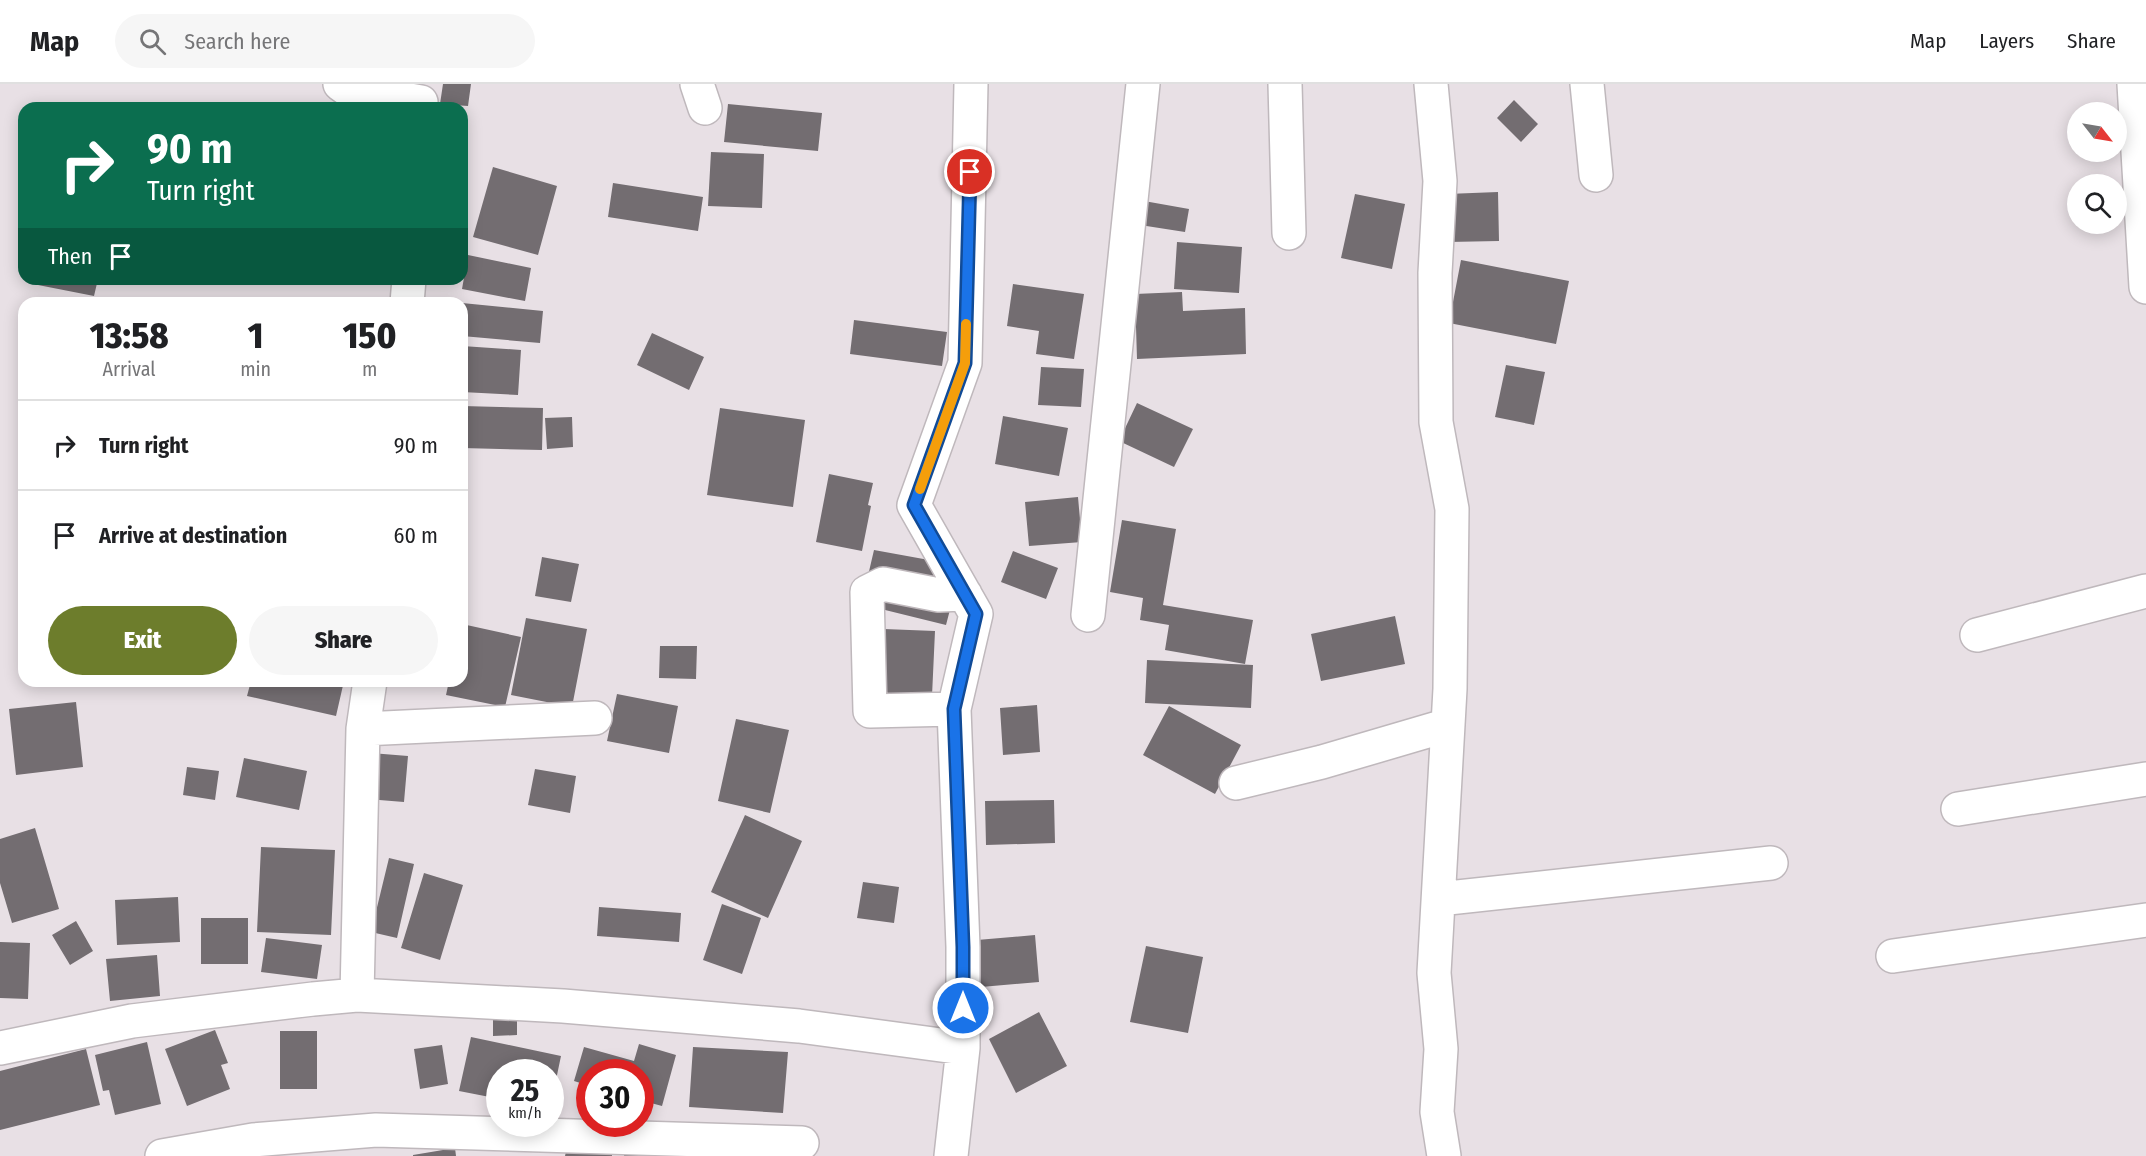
<!DOCTYPE html>
<html lang="en">
<head>
<meta charset="utf-8">
<style>
  body { margin:0; font-family:"Fira Sans Condensed",sans-serif; background:#f6f6f6; color:#202124; height:100vh; display:flex; flex-direction:column; font-size:22px; white-space:nowrap }
  * { box-sizing:border-box; margin:0 }
  p { font-size:20px; color:#757577 }
  .icon { flex:none; width:33px; height:33px; fill:none; stroke:currentColor; stroke-width:2; stroke-linecap:round; stroke-linejoin:round }
  .map { position:relative; flex:1; overflow:hidden }
  .panel { position:absolute; left:18px; top:213px; width:450px; height:390px; display:flex; flex-direction:column; background:#fff; border-radius:18px; box-shadow:0 3px 15px #0003 }
  .panel>* { flex:none }
  .hud { position:absolute; left:18px; top:18px; width:450px; height:183px; border-radius:18px; box-shadow:0 3px 15px #0003; background:#0b6e4f; color:#fff; overflow:hidden }
  .needle { width:39px; rotate:121deg }
  .tools { position:absolute; left:2067px; top:18px; display:grid; gap:12px }
  .tools a { display:grid; place-items:center; width:60px; height:60px; border-radius:50%; background:#fff; box-shadow:0 3px 15px #0003; font-size:30px }
  .speed { position:absolute; left:486px; top:975px; display:flex; gap:12px; font-size:30px; font-weight:700; text-align:center }
  .speed>* { display:grid; place-content:center; width:78px; height:78px; border-radius:50%; background:#fff; box-shadow:0 3px 15px #0003; line-height:1 }
  .speed small { font-size:15px; font-weight:400 }
  .speed .limit { border:9px solid #d22; background:#fff; color:#111 }
  .pin { position:absolute; display:grid; place-items:center; width:51px; height:51px; color:#fff; margin:-26px; border:3px solid #fff; border-radius:50%; box-shadow:0 2px 6px #0007 }
  .me { position:absolute; width:66px; margin:-33px; rotate:0deg; stroke-linejoin:round; filter:drop-shadow(0 0 4px #0008) }
  .turn { display:flex; align-items:center; gap:21px; height:126px; padding:0 30px; font-size:27px }
  .turn .icon { width:78px; height:78px; stroke-width:2.5 }
  .turn b { display:block; font-size:42px; line-height:51px }
  .then { display:flex; align-items:center; height:57px; padding:0 30px; background:#0003; gap:12px; font-size:22px }
  .eta { display:flex; justify-content:space-evenly; align-items:center; height:102px; text-align:center }
  .eta b { font-size:36px; font-weight:800; line-height:42px }
  .action { display:flex; gap:12px; margin-top:auto; padding:12px 30px }
  .action a { flex:1; height:69px; border-radius:36px; background:#6d7d2c; color:#fff; font-size:24px; font-weight:800; line-height:69px; text-align:center }
  .action a+a { background:#f6f6f6; color:#202124 }
  ul { padding:0; list-style:none }
  li { display:flex; align-items:center; gap:18px; height:90px; padding:0 30px; border-top:2px solid #e0e0e0 }
  li div { flex:1 }
  li b { display:block; font-size:22px }
  li em { font-style:normal }
  header { display:flex; align-items:center; gap:36px; box-sizing:border-box; height:84px; padding:0 30px; background:#fff; border-bottom:2px solid #e0e0e0 }
  header strong { font-size:28px }
  nav { display:flex; gap:33px; margin-inline-start:auto; font-size:21px }
  .search { width:420px; height:54px; background:#f6f6f6; display:flex; align-items:center; gap:15px; box-sizing:border-box; padding:0 21px; border-radius:33px; color:#757577; font-size:22px }
  .map>svg:first-child { display:block }
  .building { fill:#736d71 }
  .lines { fill:none; stroke-linecap:round; stroke-linejoin:round }
  .street-casing { stroke:#bfb8bc; stroke-width:36 }
  .street { stroke:#fff; stroke-width:33 }
  .route-casing { stroke:#114b97; stroke-width:15 }
  .route { stroke:#1a73e8; stroke-width:10 }
  .slow { stroke:#f59e0b; stroke-width:10 }
</style>
</head>
<body>
<header>
<strong>Map</strong>
<div class="search"><svg class="icon" aria-label="search" viewBox="0 0 24 24"><circle cx="10" cy="10" r="6"/><path d="M15 15l6 6"/></svg>Search here</div>
<nav><a>Map</a><a>Layers</a><a>Share</a></nav>
</header>
<div class="map">
<svg width="2146" height="1072" viewBox="0 0 2146 1072">
  <rect width="100%" height="100%" fill="#e8e0e5"/>
  <path class="building" d="M443,0h28l-3,22 -28,-2z
    M1514,16l24,24 -17,18 -24,-24z
    M728,20l94,9 -4,38 -94,-9z
    M711,68l53,2 -2,54 -54,-2z
    M493,83l64,19 -19,69 -65,-18z
    M613,99l90,14 -5,34 -90,-14z
    M1498,108l1,49 -51,1 -1,-48z
    M1355,110l50,10 -13,65 -51,-11z
    M1144,117l45,8 -4,23 -45,-7z
    M1177,158l65,5 -3,46 -65,-4z
    M468,171l63,13 -6,33 -63,-12z
    M1461,176l108,21 -13,63 -107,-21z
    M39,195h59l-4,17 -56,-11z
    M1013,200l71,10 -10,65 -38,-5 3,-23 -32,-5z
    M1182,208l1,19 62,-3 1,46 -109,5 -2,-65z
    M462,219l81,8 -3,32 -78,-7z
    M854,236l93,12 -5,34 -92,-12z
    M652,249l52,24 -15,33 -52,-25z
    M462,262l59,4 -3,45 -56,-3z
    M1506,281l39,7 -11,53 -39,-8z
    M1041,283l43,2 -3,38 -43,-2z
    M1137,319l56,26 -19,38 -55,-26z
    M462,322l81,2 -1,42 -80,-2z
    M720,324l85,12 -12,87 -86,-12z
    M1003,332l65,12 -9,48 -64,-12z
    M572,333l1,30 -26,2 -2,-31z
    M829,390l44,9 -5,22 3,1 -9,45 -46,-9z
    M1078,413l4,45 -53,4 -4,-44z
    M1122,436l54,9 -13,76 90,15 -8,44 -80,-14 4,-25 -29,-5 3,-22 -33,-6z
    M874,466l66,12 -5,31 -68,-13z
    M1013,467l45,17 -12,31 -45,-17z
    M542,473l37,7 -8,38 -36,-6z
    M883,500l69,18 -6,23 -69,-17z
    M1395,532l10,48 -84,17 -10,-47z
    M526,534l61,11 -15,78 -61,-12z
    M462,540l59,13 -16,70 -59,-12 3,-14h13z
    M884,545l51,2 -3,65 -51,-3z
    M660,562h37l-1,33 -37,-1z
    M1147,576l106,5 -2,43 -106,-5z
    M251,597h93l-8,35 -89,-20z
    M617,610l61,12 -9,47 -62,-12z
    M76,618l7,65 -67,8 -7,-66z
    M1037,621l3,47 -37,3 -3,-47z
    M1169,622l72,39 -26,49 -72,-39z
    M736,635l53,11 -19,83 -52,-12z
    M371,669l37,3 -4,46 -37,-3z
    M244,674l63,13 -8,39 -63,-13z
    M187,683l32,4 -4,29 -32,-5z
    M535,685l41,7 -6,37 -42,-8z
    M1054,716l1,43 -69,2 -1,-44z
    M745,731l57,26 -34,77 -57,-26z
    M35,744l24,81 -47,14 -12,-40v-44z
    M261,763l74,3 -4,85 -74,-3z
    M389,774l25,6 -17,74 -26,-6z
    M424,789l39,12 -23,75 -39,-12z
    M863,798l36,5 -5,36 -37,-5z
    M178,813l2,45 -63,3 -2,-45z
    M722,820l39,14 -19,56 -39,-14z
    M599,823l82,6 -2,29 -82,-6z
    M201,834h47v46h-47z
    M76,837l17,30 -23,14 -18,-30z
    M1035,851l4,47 -58,5 -4,-47z
    M266,854l56,7 -5,34 -56,-7z
    M0,858l30,1 -2,56 -28,-1z
    M1146,862l57,11 -15,76 -58,-11z
    M157,871l3,41 -50,5 -4,-42z
    M493,927h24v24l-24,1z
    M1039,928l28,54 -51,27 -27,-54z
    M215,946l13,33 -7,2 9,24 -43,17 -22,-57z
    M280,947h37v58h-37z
    M471,953l90,19 -9,43 -2,-27h-50v27l-41,-8z
    M147,958l14,62 -46,11 -6,-25 -6,1 -8,-36z
    M639,960l37,11 -14,51 -22,-6v-28h-50v14l-16,-5 10,-34 50,14z
    M442,961l6,39 -28,5 -6,-40z
    M693,963l95,5 -5,61 -94,-6z
    M86,965l14,56 -100,25v-59z
    M567,1063l45,8v1h-47z
    M626,1063l34,7v2h-36z
    M455,1064l1,8h-43v-1z"/>
  <g class="lines">
    <defs>
      <path id="street" d="M340,0l7,5 74,13
        M697,0l8,24
        M1285,0l4,149
        M1431,0l9,97 -5,92 1,149 16,87 -2,180 -16,284 7,76 -4,63 7,44
        M1587,0l9,91
        M2134,0l12,203
        M407,219l2,-24
        M1088,531l55,-531
        M1977,551l169,-44
        M954,625l-84,2 -3,-119 16,-8 56,11 26,-1
        M363,645l232,-11
        M1236,699l86,-21 126,-37
        M1958,725l188,-30
        M1439,815l332,-36
        M1893,872l253,-36
        M357,911l6,-266 7,-48
        M0,964l132,-27 181,-22 44,-4 206,11 236,20 164,22 -12,108
        M963,964v-101l-9,-238 22,-95 -62,-109 51,-142 6,-279
        M162,1072l91,-16 123,-10 426,13"/>
    </defs>
    <use href="#street" class="street-casing"/>
    <use href="#street" class="street"/>
  </g>
  <g class="lines">
    <defs>
      <path id="route" d="M963,924v-61l-9,-238 22,-95 -62,-109 51,-142 5,-191"/>
    </defs>
    <use href="#route" class="route-casing"/>
    <use href="#route" class="route"/>
    <path class="slow" d="M920,405l45,-126 1,-39"/>
  </g>
</svg>
<div class="tools">
<a><svg class="needle" viewBox="-14 -14 28 28"><path d="M0-13l5 13h-10z" fill="#e53935"/><path d="M0 13l5-13h-10z" fill="#757577"/></svg></a>
<a><svg class="icon" aria-label="search" viewBox="0 0 24 24"><circle cx="10" cy="10" r="6"/><path d="M15 15l6 6"/></svg></a>
</div>
<div class="speed"><div>25<small>km/h</small></div><div class="limit">30</div></div>
<div class="pin" style="left:970px;top:88px;background:#d93025"><svg class="icon" aria-label="arrive" viewBox="0 0 24 24"><path d="M6 21V4h12l-3 4 3 4H6"/></svg></div>
<svg class="me" style="left:963px;top:924px" viewBox="-20 -20 40 40"><circle r="17" fill="#1a73e8" stroke="#fff" stroke-width="3"/><path d="M0-11L8 9 0 5-8 9z" fill="#fff"/></svg>
<div class="hud">
<div class="turn"><svg class="icon" aria-label="right" viewBox="0 0 24 24"><path d="M7 20v-9h11M14 6l5 5-5 5"/></svg><div><b>90 m</b>Turn right</div></div>
<div class="then">Then<svg class="icon" aria-label="arrive" viewBox="0 0 24 24"><path d="M6 21V4h12l-3 4 3 4H6"/></svg></div>
</div>
<section class="panel">
<div class="eta">
<div><b>13:58</b><p>Arrival</p></div>
<div><b>1</b><p>min</p></div>
<div><b>150</b><p>m</p></div>
</div>
<ul>
<li><svg class="icon" aria-label="right" viewBox="0 0 24 24"><path d="M7 20v-9h11M14 6l5 5-5 5"/></svg><div><b>Turn right</b></div><em>90 m</em></li>
<li><svg class="icon" aria-label="arrive" viewBox="0 0 24 24"><path d="M6 21V4h12l-3 4 3 4H6"/></svg><div><b>Arrive at destination</b></div><em>60 m</em></li>
</ul>
<div class="action"><a>Exit</a><a>Share</a></div>
</section>
</div>
</body>
</html>
